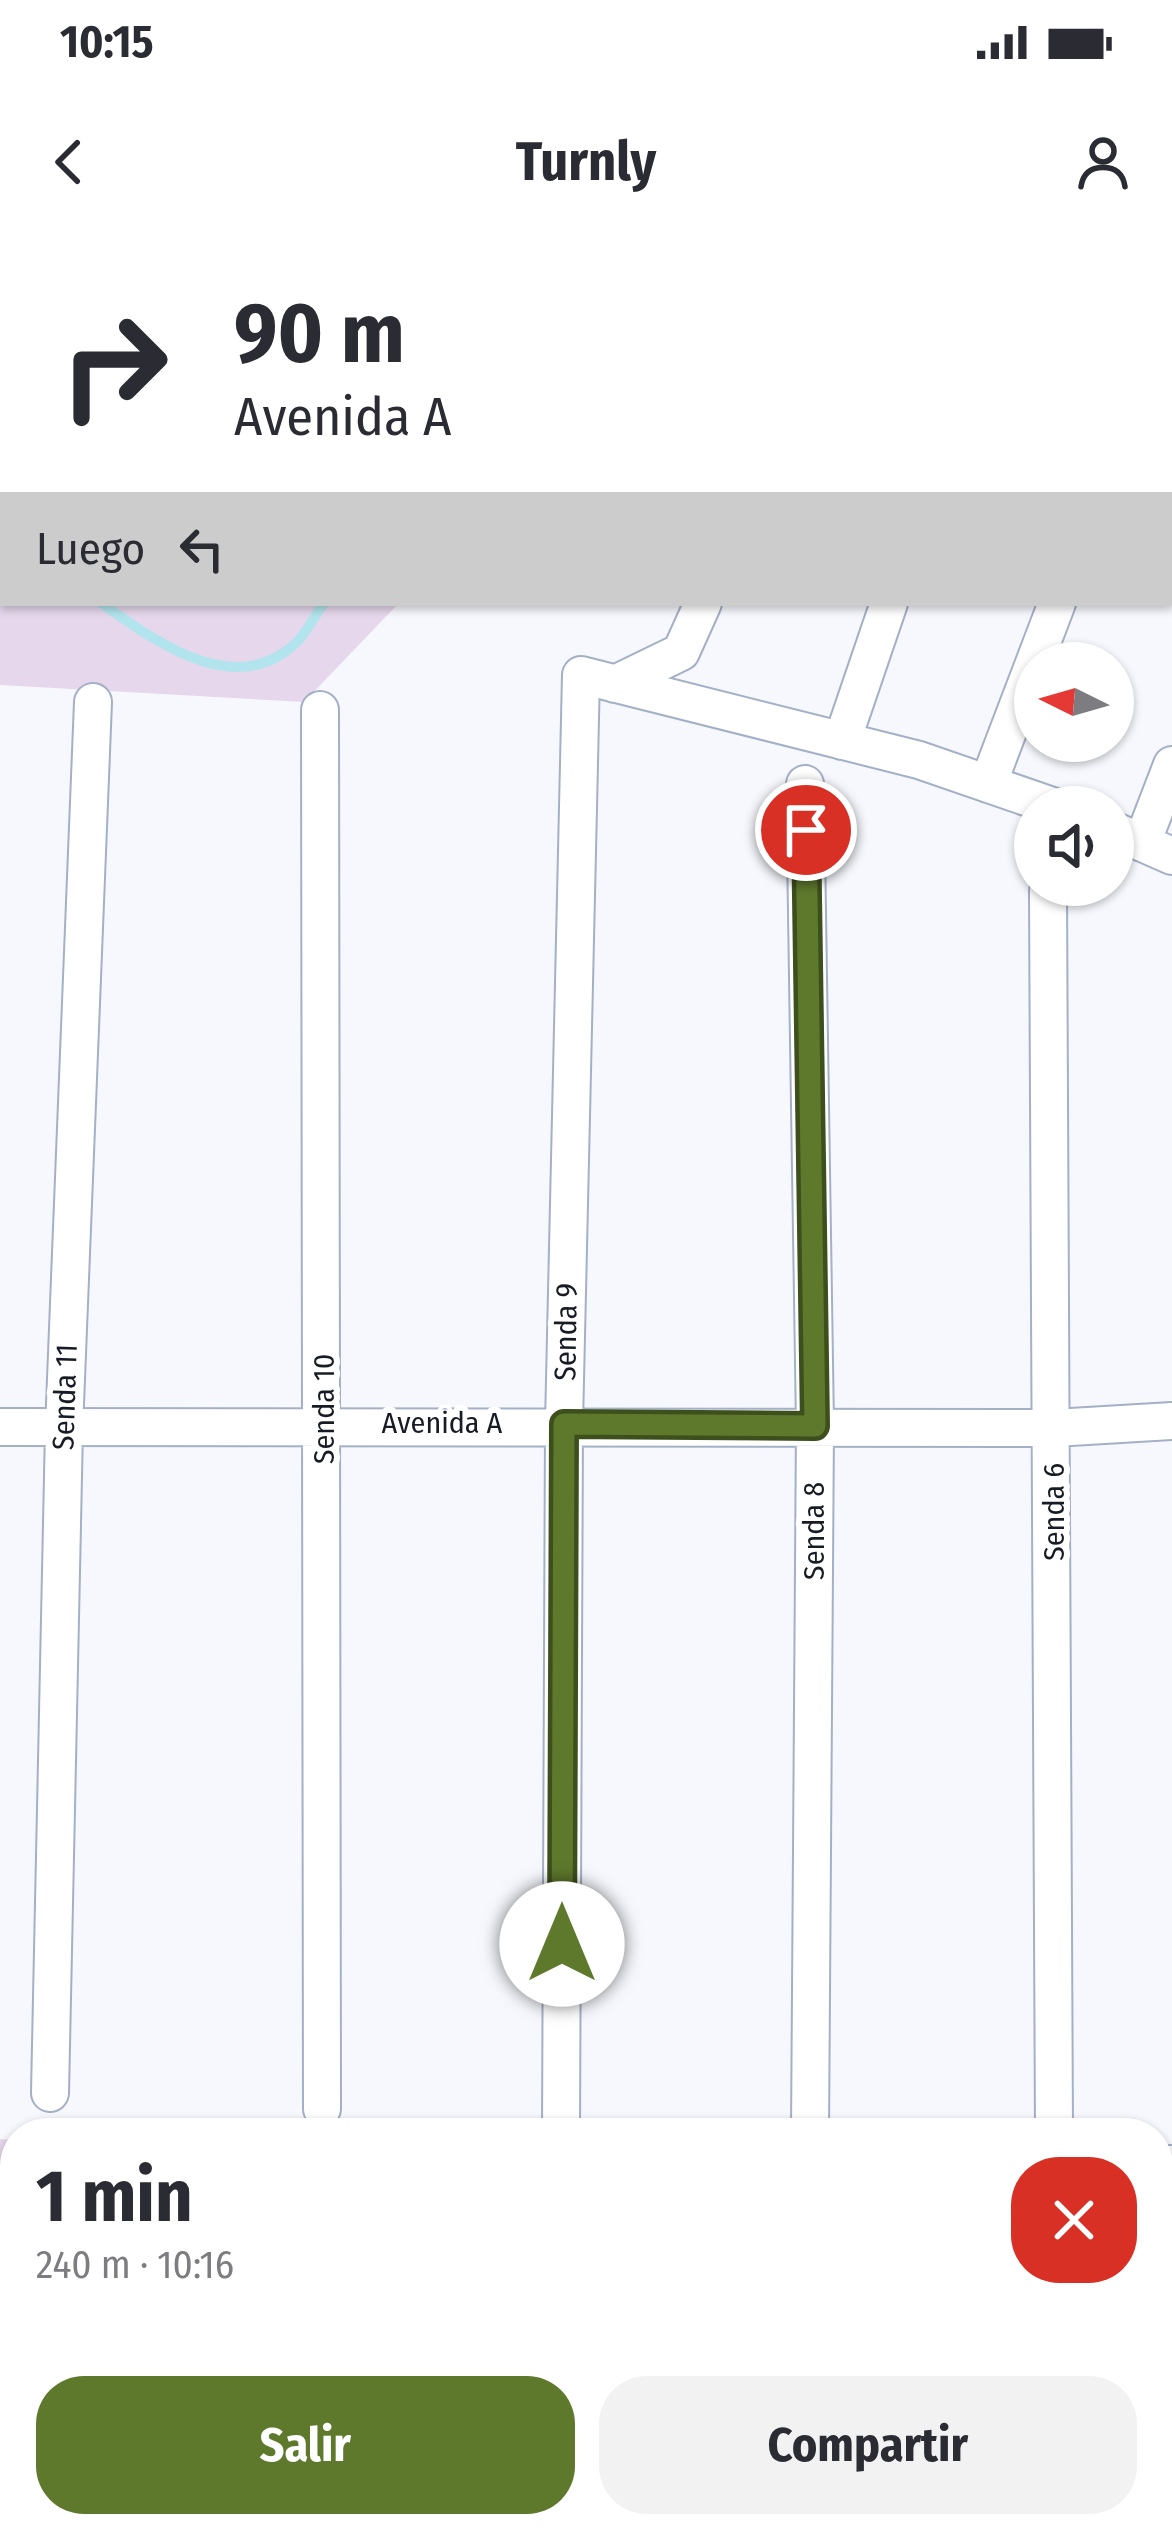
<!DOCTYPE html>
<html lang="es">
<head>
<meta charset="utf-8">
<style>
  body { margin:0; font-family:"Fira Sans Condensed",sans-serif; background:#f2f2f3; color:#2b2b33; height:100vh; display:flex; flex-direction:column; font-size:45px; white-space:nowrap }
  * { box-sizing:border-box; margin:0 }
  p { font-size:39px; color:#7c7c81 }
  .icon { flex:none; width:66px; height:66px; fill:none; stroke:currentColor; stroke-width:2; stroke-linecap:round; stroke-linejoin:round }
  .map { position:relative; flex:1; overflow:hidden }
  .panel { position:absolute; left:0px; top:1878px; width:1173px; height:420px; display:flex; flex-direction:column; background:#fff; border-radius:48px 48px 0 0; box-shadow:0 3px 9px #0004 }
  .panel>* { flex:none }
  .banner { position:absolute; left:0px; top:0px; width:1173px; height:366px; box-shadow:0 3px 9px #0004; background:#fff; color:#2b2b33; overflow:hidden }
  .needle { width:78px; rotate:275deg }
  .controls { position:absolute; left:1014px; top:402px; display:grid; gap:24px }
  .controls a { display:grid; place-items:center; width:120px; height:120px; border-radius:50%; background:#fff; box-shadow:0 3px 9px #0004; font-size:60px }
  .pin { position:absolute; display:grid; place-items:center; width:102px; height:102px; color:#fff; margin:-51px; border:6px solid #fff; border-radius:50%; box-shadow:0 3px 12px #0007 }
  .me { position:absolute; width:132px; margin:-66px; rotate:0deg; stroke-linejoin:round; filter:drop-shadow(0 0 9px #0008) }
  .turn { display:flex; align-items:center; gap:42px; height:252px; padding:0 36px; font-size:54px }
  .turn .icon { width:156px; height:156px; stroke-width:2.5 }
  .turn b { display:block; font-size:84px; line-height:102px }
  .then { display:flex; align-items:center; height:114px; padding:0 36px; background:#0003; gap:24px; font-size:45px }
  .round { display:grid; place-items:center; flex:none; width:126px; height:126px; border-radius:48px; background:#f2f2f3 }
  .summary { display:flex; align-items:center; justify-content:space-between; height:204px; padding:0 36px }
  h1 { font-size:72px; font-weight:700; line-height:90px }
  .action { display:flex; gap:24px; margin-top:auto; padding:24px 36px }
  .action a { flex:1; height:138px; border-radius:48px; background:#5e792c; color:#fff; font-size:48px; font-weight:700; line-height:138px; text-align:center }
  .action a+a { background:#f2f2f3; color:#2b2b33 }
  .status { display:flex; justify-content:space-between; align-items:center; height:84px; padding:0 60px; background:#fff; direction:ltr }
  .status svg { height:33px; fill:currentColor }
  header { display:flex; justify-content:space-between; align-items:center; height:156px; padding:0 36px; background:#fff; font-size:54px; font-weight:700 }
  .map>svg:first-child { display:block }
  .green { fill:#e6d7ec }
  .lines { fill:none; stroke-linecap:round; stroke-linejoin:round }
  .stream { stroke:#b1e4ec; stroke-width:10 }
  .building { fill:#a0c7df; stroke:#8fa6b5; stroke-width:3 }
  .street-casing { stroke:#a4b0c6; stroke-width:40 }
  .street { stroke:#fff; stroke-width:36 }
  .route-casing { stroke:#3d4f1d; stroke-width:30 }
  .route { stroke:#5e792c; stroke-width:21 }
  .labels { text-anchor:middle; stroke-width:12; stroke-linejoin:round; paint-order:stroke }
  .street-label { font-size:30px; fill:#171b23; stroke:#fff }
</style>
</head>
<body>
<div class="status"><b>10:15</b><svg viewBox="0 0 49 12"><path d="M0 12V9h3v3zM5 12V6h3v6zM10 12V3h3v9zM15 12V0h3v12zM26 1h20v11H26zM47 4h2v5h-2z"/></svg></div>
<header><svg class="icon" aria-label="back" viewBox="0 0 24 24"><path d="M15 5l-7 7 7 7"/></svg>Turnly<svg class="icon" aria-label="person" viewBox="0 0 24 24"><circle cx="12" cy="8" r="4"/><path d="M4 21q1-7 8-7t8 7"/></svg></header>
<div class="map">
<svg width="1172" height="2298" viewBox="0 0 1172 2298">
  <rect width="100%" height="100%" fill="#f6f8fd"/>
  <path class="green" d="M0,0h596l-593,3v360h396l-95,99 -304,-17z
    M0,1899l15,1v383h430v15h-445z"/>
  <g class="lines">
    <path class="stream" d="M545,3l3,-3
      M0,306l3,2
      M101,363c53,37 134,99 196,39 10,-10 18,-27 27,-39"/>
  </g>
  <path class="building" d="M739,0h120l-2,3z"/>
  <g class="lines">
    <defs>
      <path id="street" d="M689,0l1,3
        M882,3l2,-3
        M1055,3l2,-3
        M1170,109l2,-3
        M1170,290l2,1
        M615,444l66,-32 22,-49
        M320,470l2,1399
        M842,501l47,-138
        M805,544l10,642 -5,707
        M988,544l69,-181
        M1113,590l59,26
        M1142,603l30,-78
        M1048,651l6,1242
        M0,1187l1054,1 118,-7
        M50,1853l14,-664 29,-727
        M561,1893l3,-709 17,-749 338,85 136,47
        M1158,1924h14
        M562,2283v15
        M811,2283v15
        M1058,2283v15"/>
    </defs>
    <use href="#street" class="street-casing"/>
    <use href="#street" class="street"/>
  </g>
  <g class="lines">
    <defs>
      <path id="route" d="M562,1704l2,-520 251,2 -9,-596"/>
    </defs>
    <use href="#route" class="route-casing"/>
    <use href="#route" class="route"/>
  </g>
  <g class="labels">
    <g class="street-label">
      <text transform="translate(566 1092) rotate(-89)" y="10">Senda 9</text>
      <text transform="translate(65 1157) rotate(-88)" y="10">Senda 11</text>
      <text transform="translate(324 1169) rotate(-90)" y="10">Senda 10</text>
      <text x="442" y="1193">Avenida A</text>
      <text transform="translate(1054 1272) rotate(-90)" y="10">Senda 6</text>
      <text transform="translate(814 1291) rotate(-90)" y="10">Senda 8</text>
    </g>
  </g>
</svg>
<div class="controls">
<a><svg class="needle" viewBox="-14 -14 28 28"><path d="M0-13l5 13h-10z" fill="#e53935"/><path d="M0 13l5-13h-10z" fill="#7c7c81"/></svg></a>
<a><svg class="icon" aria-label="sound" viewBox="0 0 24 24"><path d="M4 9h4l5-4v14l-5-4H4zM17 9q2 3 0 6"/></svg></a>
</div>
<div class="pin" style="left:806px;top:590px;background:#d93025"><svg class="icon" aria-label="arrive" viewBox="0 0 24 24"><path d="M6 21V4h12l-3 4 3 4H6"/></svg></div>
<svg class="me" style="left:562px;top:1704px" viewBox="-20 -20 40 40"><circle r="19" fill="#fff"/><path d="M0-13L10 11 0 6-10 11z" fill="#5e792c"/></svg>
<div class="banner">
<div class="turn"><svg class="icon" aria-label="right" viewBox="0 0 24 24"><path d="M7 20v-9h11M14 6l5 5-5 5"/></svg><div><b>90 m</b>Avenida A</div></div>
<div class="then">Luego<svg class="icon" aria-label="left" viewBox="0 0 24 24"><path d="M17 20v-9H6M10 6l-5 5 5 5"/></svg></div>
</div>
<section class="panel">
<div class="summary"><div><h1>1 min</h1><p>240 m · 10:16</p></div><a class="round" style="background:#d93025;color:#fff"><svg class="icon" aria-label="close" viewBox="0 0 24 24"><path d="M6 6l12 12M18 6L6 18"/></svg></a></div>
<div class="action"><a>Salir</a><a>Compartir</a></div>
</section>
</div>
</body>
</html>
